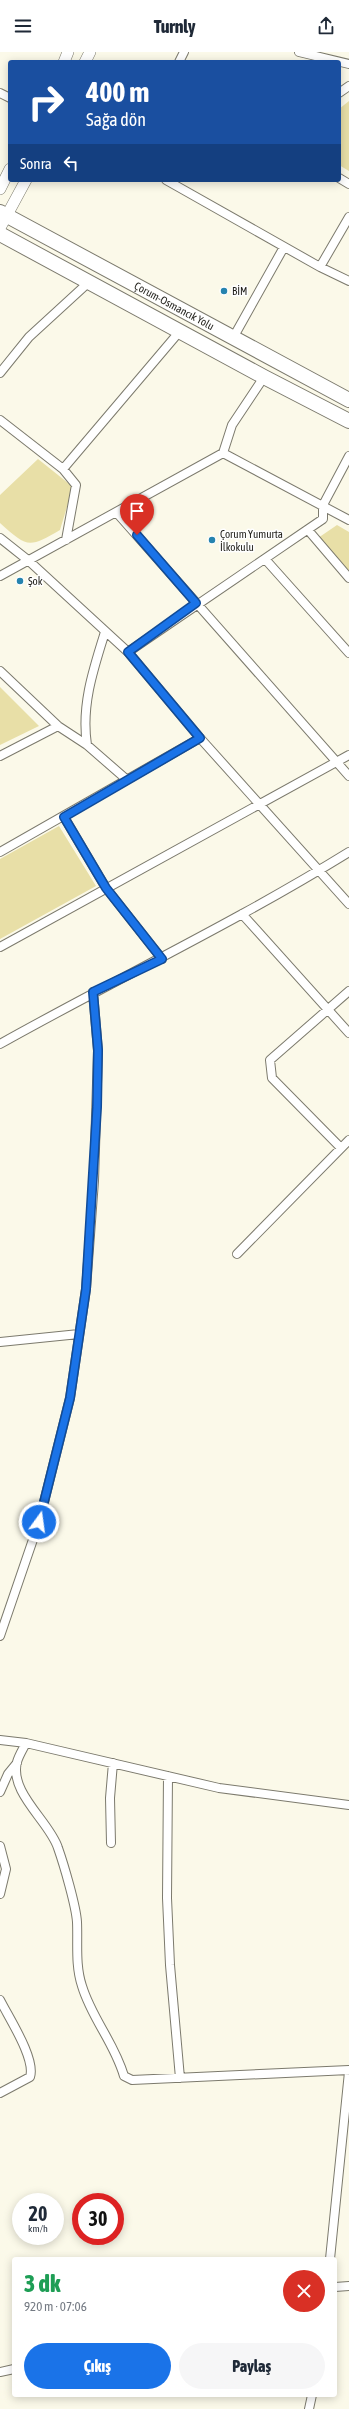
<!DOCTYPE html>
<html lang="tr">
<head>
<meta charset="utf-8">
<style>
  body { margin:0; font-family:"Asap Condensed",sans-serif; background:#f6f6f7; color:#1f2937; height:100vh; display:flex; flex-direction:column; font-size:15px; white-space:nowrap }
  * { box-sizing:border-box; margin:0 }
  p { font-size:13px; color:#747a83 }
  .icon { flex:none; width:22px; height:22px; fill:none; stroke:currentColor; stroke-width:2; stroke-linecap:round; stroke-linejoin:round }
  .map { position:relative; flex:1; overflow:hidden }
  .side { position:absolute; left:12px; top:2205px; width:325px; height:140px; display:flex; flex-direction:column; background:#fff; border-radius:4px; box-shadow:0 2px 10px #0003 }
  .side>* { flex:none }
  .top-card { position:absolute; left:8px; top:8px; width:333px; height:122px; border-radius:4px; box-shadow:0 2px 10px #0003; background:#1a4fa0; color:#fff; overflow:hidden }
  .speed { position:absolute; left:12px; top:2141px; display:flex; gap:8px; font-size:20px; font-weight:700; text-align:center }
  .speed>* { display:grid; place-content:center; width:52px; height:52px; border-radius:50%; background:#fff; box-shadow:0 2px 10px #0003; line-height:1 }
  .speed small { font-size:10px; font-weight:400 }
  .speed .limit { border:6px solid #d22; background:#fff; color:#111 }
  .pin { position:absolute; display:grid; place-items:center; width:34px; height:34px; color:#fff; margin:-41px -17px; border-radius:50% 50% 50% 0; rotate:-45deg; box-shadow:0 0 4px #0007 }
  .pin .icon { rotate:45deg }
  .me { position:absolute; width:44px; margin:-22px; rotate:14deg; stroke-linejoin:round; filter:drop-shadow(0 0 3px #0008) }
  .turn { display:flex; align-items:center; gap:14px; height:84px; padding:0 12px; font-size:18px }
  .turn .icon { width:52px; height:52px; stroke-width:2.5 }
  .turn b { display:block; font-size:28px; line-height:34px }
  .then { display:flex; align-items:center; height:38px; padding:0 12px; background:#0003; gap:8px; font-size:15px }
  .round { display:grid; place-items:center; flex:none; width:42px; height:42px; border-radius:21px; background:#f6f6f7 }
  .overview { display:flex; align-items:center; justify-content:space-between; height:68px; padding:0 12px }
  h1 { font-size:24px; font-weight:800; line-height:30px; color:#1e9e55 }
  .cta { display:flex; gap:8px; margin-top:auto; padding:8px 12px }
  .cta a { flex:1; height:46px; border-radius:24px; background:#1a73e8; color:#fff; font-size:16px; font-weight:800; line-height:46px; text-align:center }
  .cta a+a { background:#f6f6f7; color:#1f2937 }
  header { display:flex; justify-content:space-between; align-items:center; height:52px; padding:0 12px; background:#fff; font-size:18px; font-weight:800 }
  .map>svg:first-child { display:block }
  .green { fill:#e8dfa7 }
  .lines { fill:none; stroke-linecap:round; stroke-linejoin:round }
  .street-casing { stroke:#7c7a6d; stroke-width:10 }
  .secondary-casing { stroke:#7c7a6d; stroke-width:12 }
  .highway-casing { stroke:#7c7a6d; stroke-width:16 }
  .street { stroke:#fff; stroke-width:8 }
  .secondary { stroke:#fff; stroke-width:11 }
  .highway { stroke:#fff; stroke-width:14 }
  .route-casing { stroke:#114b97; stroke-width:10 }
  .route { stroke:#1a73e8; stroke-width:7 }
  .poi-dot { fill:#2583af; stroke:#fff; stroke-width:1.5 }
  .labels { text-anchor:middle; stroke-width:3; stroke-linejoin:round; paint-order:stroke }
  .poi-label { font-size:11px; fill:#1f1e19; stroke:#fff; text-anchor:start }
  .street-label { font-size:11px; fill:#1f1e19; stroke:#fff }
</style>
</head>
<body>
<header><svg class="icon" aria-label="menu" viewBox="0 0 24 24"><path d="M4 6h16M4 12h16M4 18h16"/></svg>Turnly<svg class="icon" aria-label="share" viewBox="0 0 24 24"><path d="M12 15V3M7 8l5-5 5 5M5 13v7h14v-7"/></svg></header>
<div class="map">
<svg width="349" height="2357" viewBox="0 0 349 2357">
  <rect width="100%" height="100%" fill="#fbf9e9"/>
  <path class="green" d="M349,49v70l-10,-6v-56z
    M38,407l35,28 -13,43c-32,19 -33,17 -60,-7v-28z
    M337,473l12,7v41l-31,-35z
    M0,635l39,39 -39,19z
    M59,774l37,60 -96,53v-80z"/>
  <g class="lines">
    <defs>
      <path id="street" d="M299,0l50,12
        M179,10l5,-10
        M0,41l10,5
        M339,41l10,-7
        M339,126l10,6
        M166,128l154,87 29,14
        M320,215l29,-50
        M233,286l51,-91
        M0,321l29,-36 60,-55
        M0,368l63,49 13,16 -10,55
        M223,401l126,67
        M63,417l117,-138
        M117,461l232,263
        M308,478l41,48
        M0,486l29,23 99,91 72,86 149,166
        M265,507l84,94
        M0,524l223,-123 9,-28 32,-48
        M128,600l195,-133v-14l26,-49
        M0,619l58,55 29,19 39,34
        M87,693c-6,-39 6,-75 18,-113
        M0,704l58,-30
        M64,765l42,71 56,71
        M0,800l200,-114
        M242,862l107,119
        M0,895l349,-192
        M0,992c116,-65 236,-122 349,-192
        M341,1096l-69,-70 -2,-18 79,-69
        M237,1202l112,-114
        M0,1290l79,-8
        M0,1584l39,-114 31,-124 16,-109 8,-108 4,-130 -5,-59
        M0,1688l26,3c-3,6 -7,12 -9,19 -8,31 33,60 41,86 6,17 18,58 19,74 1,21 -2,43 5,64 10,33 32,56 42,90l8,4 217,-10
        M26,1691l193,45 130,17
        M168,1724l-1,122 3,67 10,113
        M0,1740l8,-18 9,-11
        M111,1791l-1,-45 3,-35
        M0,1794l6,23 -6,25
        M0,1948c9,18 36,59 30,77l-30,16
        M330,2207l19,-187
        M335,2235l14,-1
        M0,2320l14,-3
        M309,2357l3,-14"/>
      <path id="secondary" d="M64,10l4,-10
        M85,10l5,-10
        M0,137l10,-20
        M0,176l26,-48"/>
      <g id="highway">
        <path id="s1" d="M0,160l349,188"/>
        <path d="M0,182l264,143 85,44"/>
      </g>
    </defs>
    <use href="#street" class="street-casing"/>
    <use href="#secondary" class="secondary-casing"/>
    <use href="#highway" class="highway-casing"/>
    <use href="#street" class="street"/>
    <use href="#secondary" class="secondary"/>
    <use href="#highway" class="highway"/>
  </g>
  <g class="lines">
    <defs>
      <path id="route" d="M39,1470l31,-124 16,-109 11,-182 1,-57 -5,-58 69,-33 -56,-71 -42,-71 136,-79 -72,-86 68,-49 -59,-68"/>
    </defs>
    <use href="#route" class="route-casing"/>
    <use href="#route" class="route"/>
  </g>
  <g class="poi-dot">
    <circle cx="224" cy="239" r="4"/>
    <circle cx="212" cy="488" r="4"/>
    <circle cx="20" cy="529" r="4"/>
  </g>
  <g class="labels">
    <g class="poi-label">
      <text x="232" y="243">BİM</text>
      <text x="220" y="486">Çorum Yumurta<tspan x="220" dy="13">İlkokulu</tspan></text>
      <text x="28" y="533">Şok</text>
    </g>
    <g class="street-label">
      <text dy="4" stroke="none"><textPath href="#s1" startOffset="198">Çorum-Osmancık Yolu</textPath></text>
    </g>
  </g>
</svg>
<div class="speed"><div>20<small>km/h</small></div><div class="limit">30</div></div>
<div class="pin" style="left:137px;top:483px;background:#d93025"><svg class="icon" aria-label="arrive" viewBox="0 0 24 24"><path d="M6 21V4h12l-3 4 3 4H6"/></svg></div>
<svg class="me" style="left:39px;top:1470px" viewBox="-20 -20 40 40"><circle r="17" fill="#1a73e8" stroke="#fff" stroke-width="3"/><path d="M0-11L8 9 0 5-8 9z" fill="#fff"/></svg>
<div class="top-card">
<div class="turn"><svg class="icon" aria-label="right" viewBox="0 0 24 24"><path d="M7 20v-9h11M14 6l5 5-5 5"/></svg><div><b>400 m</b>Sağa dön</div></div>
<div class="then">Sonra<svg class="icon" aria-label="left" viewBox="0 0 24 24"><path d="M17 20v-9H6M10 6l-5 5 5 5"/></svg></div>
</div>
<section class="side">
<div class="overview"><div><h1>3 dk</h1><p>920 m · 07:06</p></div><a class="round" style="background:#d93025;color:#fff"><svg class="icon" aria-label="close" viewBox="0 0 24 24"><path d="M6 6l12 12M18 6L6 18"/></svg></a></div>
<div class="cta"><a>Çıkış</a><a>Paylaş</a></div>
</section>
</div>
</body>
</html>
